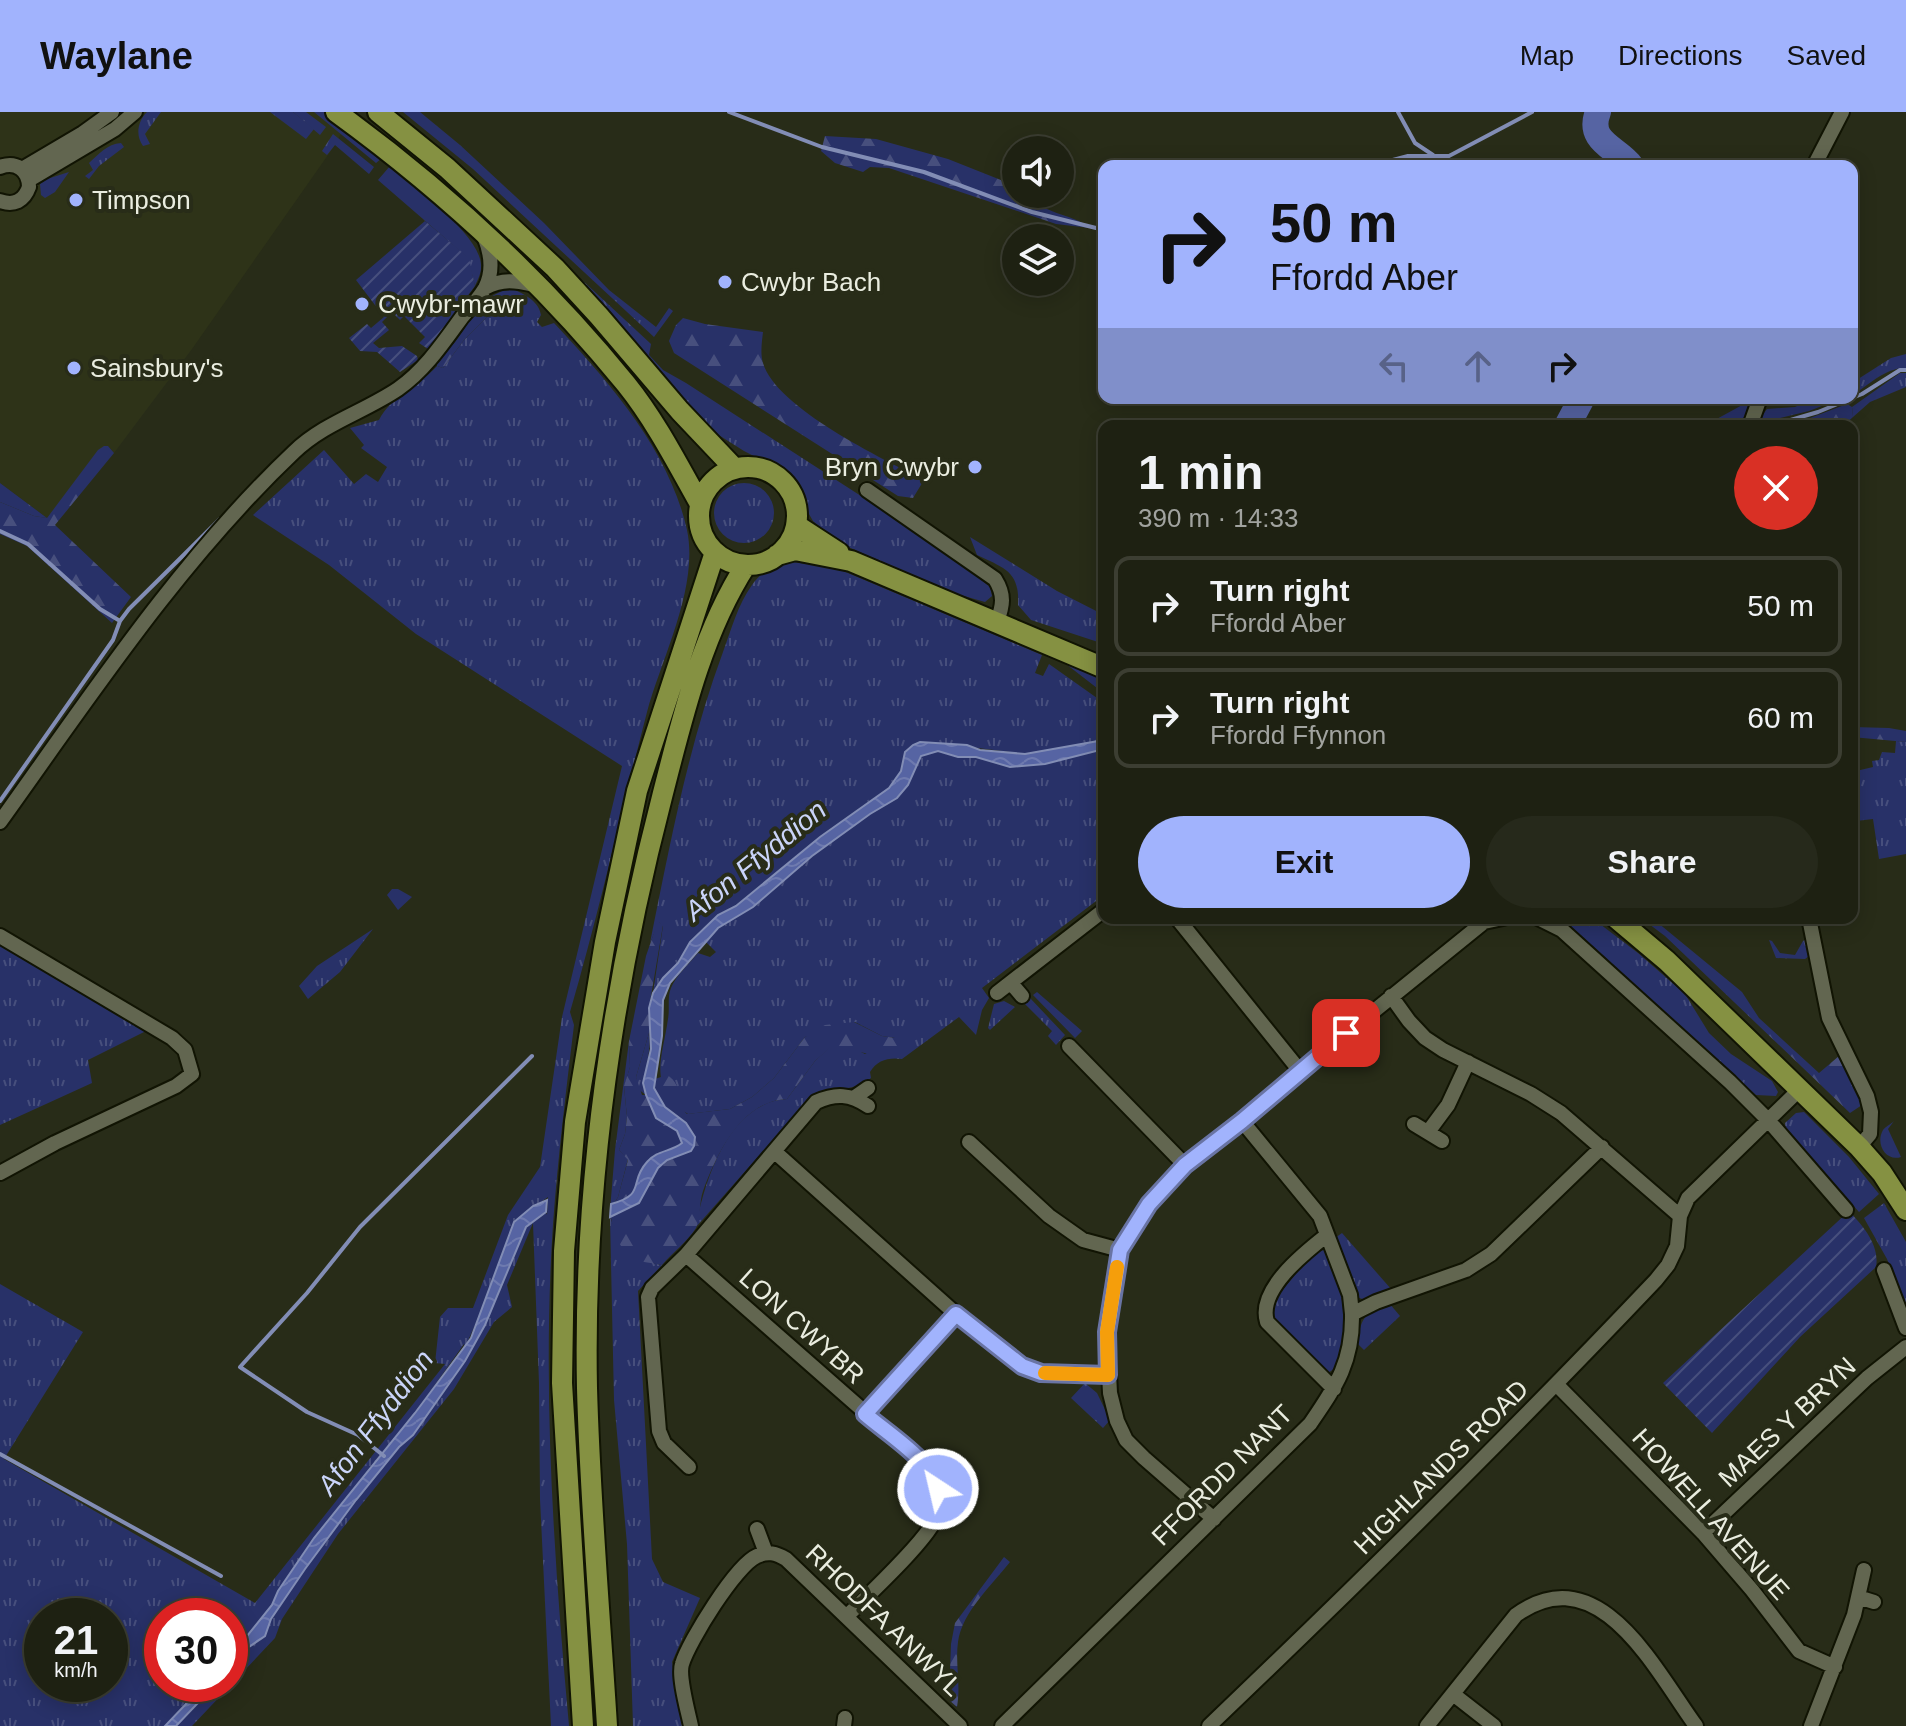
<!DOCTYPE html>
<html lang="en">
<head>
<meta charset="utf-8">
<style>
  body { margin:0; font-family:Helvetica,sans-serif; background:#26291b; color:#f1f3f6; height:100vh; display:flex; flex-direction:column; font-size:30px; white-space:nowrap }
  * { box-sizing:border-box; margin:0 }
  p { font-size:26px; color:#a1a39f }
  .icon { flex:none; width:44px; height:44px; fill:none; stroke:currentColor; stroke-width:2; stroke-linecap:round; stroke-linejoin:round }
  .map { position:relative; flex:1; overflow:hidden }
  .drawer { position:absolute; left:1098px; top:308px; width:760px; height:504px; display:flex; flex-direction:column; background:#1e2112; border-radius:16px; box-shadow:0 4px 20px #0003,0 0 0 2px #3c3e32 }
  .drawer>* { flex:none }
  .hud { position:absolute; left:1098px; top:48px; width:760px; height:244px; border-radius:16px; box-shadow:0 4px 20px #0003,0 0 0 2px #3c3e32; background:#a1b3fd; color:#111; overflow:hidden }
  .buttons { position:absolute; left:1002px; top:24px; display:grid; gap:16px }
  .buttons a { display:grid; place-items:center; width:72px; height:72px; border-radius:50%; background:#1e2112; box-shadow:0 4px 20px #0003,0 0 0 2px #3c3e32; font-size:40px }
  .speed { position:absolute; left:24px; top:1486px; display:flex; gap:16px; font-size:40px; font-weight:700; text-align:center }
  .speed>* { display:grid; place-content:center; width:104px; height:104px; border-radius:50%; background:#1e2112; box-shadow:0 4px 20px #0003,0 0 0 2px #3c3e32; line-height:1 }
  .speed small { font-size:20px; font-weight:400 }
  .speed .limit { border:12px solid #d22; background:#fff; color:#111 }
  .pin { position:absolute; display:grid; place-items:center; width:68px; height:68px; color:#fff; margin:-34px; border-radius:16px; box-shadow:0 4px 12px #0006 }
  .me { position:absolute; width:88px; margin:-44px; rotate:325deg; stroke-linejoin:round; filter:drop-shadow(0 0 6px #0008) }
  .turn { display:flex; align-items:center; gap:28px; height:168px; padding:0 40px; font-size:36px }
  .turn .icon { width:104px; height:104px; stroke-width:2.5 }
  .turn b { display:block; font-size:56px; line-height:68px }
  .lanes { display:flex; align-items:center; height:76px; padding:0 40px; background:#0003; justify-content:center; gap:40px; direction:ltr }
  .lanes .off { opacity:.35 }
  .round { display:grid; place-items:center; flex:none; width:84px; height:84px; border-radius:42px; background:#26291b }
  .head { display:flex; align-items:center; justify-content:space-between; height:136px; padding:0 40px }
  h1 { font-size:48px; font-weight:700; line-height:60px }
  .cta { display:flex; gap:16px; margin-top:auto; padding:16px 40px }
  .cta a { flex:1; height:92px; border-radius:48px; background:#a1b3fd; color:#111; font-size:32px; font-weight:700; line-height:92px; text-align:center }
  .cta a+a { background:#26291b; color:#f1f3f6 }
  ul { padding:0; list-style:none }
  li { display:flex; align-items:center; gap:24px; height:100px; margin:0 16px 12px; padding:0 24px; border:4px solid #3c3e32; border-radius:16px }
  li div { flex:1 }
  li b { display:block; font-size:30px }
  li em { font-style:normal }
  header { display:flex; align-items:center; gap:48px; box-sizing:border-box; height:112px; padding:0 40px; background:#a1b3fd; color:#111 }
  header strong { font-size:38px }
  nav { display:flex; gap:44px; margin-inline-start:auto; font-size:28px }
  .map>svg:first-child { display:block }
  .built { fill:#2e3318 }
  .grass { fill:url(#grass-tufts); fill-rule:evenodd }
  .forest { fill:url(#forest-firs) }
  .garden { fill:url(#garden-furrows) }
  .water { fill:url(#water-waves); stroke:#828db5; stroke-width:2 }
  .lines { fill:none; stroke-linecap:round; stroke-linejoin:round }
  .stream { stroke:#828db5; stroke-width:4 }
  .river { stroke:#5664a3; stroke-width:26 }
  .street-casing { stroke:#111403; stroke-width:18 }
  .primary-casing { stroke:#111403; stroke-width:24 }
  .street { stroke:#626650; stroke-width:14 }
  .primary { stroke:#859142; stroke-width:20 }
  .route-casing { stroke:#6974a4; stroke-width:20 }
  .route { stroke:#a1b3fd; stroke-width:14 }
  .slow { stroke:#f59e0b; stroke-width:14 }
  .poi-dot { fill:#a1b3fd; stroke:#282c18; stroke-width:3 }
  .labels { text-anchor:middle; stroke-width:8; stroke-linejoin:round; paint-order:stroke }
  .poi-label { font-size:26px; fill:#eaede0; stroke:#282c18; text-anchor:start }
  .street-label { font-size:26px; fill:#eaede0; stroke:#282c18 }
  .water-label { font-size:28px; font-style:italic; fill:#cad4f9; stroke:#282c18 }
</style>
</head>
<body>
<header>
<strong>Waylane</strong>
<nav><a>Map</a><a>Directions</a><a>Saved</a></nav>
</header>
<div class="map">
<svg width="1906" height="1614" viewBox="0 0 1906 1614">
  <defs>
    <pattern id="grass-tufts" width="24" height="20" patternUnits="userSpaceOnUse" patternTransform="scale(2)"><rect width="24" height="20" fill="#283168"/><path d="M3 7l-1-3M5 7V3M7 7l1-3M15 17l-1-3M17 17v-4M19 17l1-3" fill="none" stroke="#474f7d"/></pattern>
    <pattern id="forest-firs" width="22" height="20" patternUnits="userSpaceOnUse" patternTransform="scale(2)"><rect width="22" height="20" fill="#283168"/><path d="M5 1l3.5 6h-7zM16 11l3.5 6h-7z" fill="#474f7d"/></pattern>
    <pattern id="garden-furrows" width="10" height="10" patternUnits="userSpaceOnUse" patternTransform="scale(2)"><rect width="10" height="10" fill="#283168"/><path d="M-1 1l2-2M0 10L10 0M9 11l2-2" fill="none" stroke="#474f7d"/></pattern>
    <pattern id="water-waves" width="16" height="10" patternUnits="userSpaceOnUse" patternTransform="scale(2)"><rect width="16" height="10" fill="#5664a3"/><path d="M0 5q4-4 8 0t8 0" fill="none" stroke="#6e7aaf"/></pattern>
  </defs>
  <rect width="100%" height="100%" fill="#282c18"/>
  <path class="built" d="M0,0h335l13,9 -13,24 -143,204 -78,104 -6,-7 -61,72 -47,-35z"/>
  <path class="grass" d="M147,0h14l-16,22 5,10 -7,2c-8,-11 -5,-25 4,-34z
    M293,0h13l20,15 -6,8z
    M314,0h10l58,46 -6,5z
    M403,0h17l40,33 84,78 65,67 47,37 13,-19 4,3 -19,26 -181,-168z
    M333,22l41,33 -5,7 -34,-29 -8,10 -5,-4z
    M121,31l3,4 -25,19 -10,13 -4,-3 8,-6 -4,-7c10,-9 18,-19 32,-20z
    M390,54c23,20 94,71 91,102 0,6 -4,13 -6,18l-7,-28 -90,-78z
    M69,60l-14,20 -10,6 -4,-3 -1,-11 7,-5z
    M582,168l69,64 -2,11 14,15 23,13 209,135 80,57 15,12 2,9 -7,6 -28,-8 -118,-51 -26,-22 -28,-49 -41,-21 -38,-24z
    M515,178c11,5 24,12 26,25l-4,7 5,5 12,-4c54,58 115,126 133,207 12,57 -25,127 -40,182 -26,100 -48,201 -77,300l4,13c-8,66 -16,132 -21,199 -11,166 1,336 16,502h-18l-11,-227 -1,-116 -6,-160 -26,62 5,22 -18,15 -40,67 -116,145 -56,85 -7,19 -83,88h-16l40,-42h14v-15l19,-22 16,-11 6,-17 34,-50 51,-69 43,-53 14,-12 52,-74 20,-36 41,-98 20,-15 1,3 1,-18 -34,25 -32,88 -17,37 -1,-3 -49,69 -101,125 -36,53 -6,14 -42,52v-41h-68v68h43l-40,42h-165v-442l83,48 -79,127 251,144 190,-239 -10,-1 5,-46 8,-9h25l35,-93 32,-48 22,-150 60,-251 -206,-132 -87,-69 -76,-50 71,-65 30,34 12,-10 12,8 9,-15 -26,-19 3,-3 -14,-17 29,-8c12,-24 39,-33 58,-54l6,2 21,-28 38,-38v-11zM42,1504h68v68h-68z
    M1906,242v14c-19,-1 -38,17 -53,27l2,-14 36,-23z
    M1900,261h6v14l-36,15 -17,15 -1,-10z
    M0,371l47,35 -13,-2 -34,-14z
    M714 401a30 30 0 1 1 60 0a30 30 0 1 1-60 0Z
    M970,425l87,54 47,24v25l-6,2 -67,-22 -13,-15c2,-34 -14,-37 -41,-50z
    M786,449l50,7 206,87 -7,18 8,3 6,-12 55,39v37l-79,14 -79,-10 -41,8 -4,19 -12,17 -69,49 -84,69 -18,9 -28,27 -12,21 -25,30 10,-67 -4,-4 -9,21c20,-99 38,-196 73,-291 8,-22 15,-48 29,-67 9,-13 20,-19 34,-24z
    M1057,545l47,20v14l-7,-3z
    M1896,629l10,1v112l-27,5 -6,-40 -17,2 -4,-22v-27l21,-5 -1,-6 7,-1 3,-8 13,1z
    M1104,637v146l-122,93 7,10 -7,12 -6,25 -17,-18 -57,42c-13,-2 -25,1 -32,13l1,6c-22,17 -38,6 -61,20l-114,129c8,-47 34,-125 91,-128l28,-38 17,-16 21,3 12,6 30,-16 -13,-2 -27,-14 -50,15 -31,41 -22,19 -22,12 -42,5c-41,-29 -26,-53 -20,-95 2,-10 -1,-22 3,-31 5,-13 19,-25 27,-35l12,4 6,-5 -11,-11 13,-13 35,-21 59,-51 58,-42 27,-16 24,-42 17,-5 20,6h18l34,10 35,-3z
    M392,777h6l14,8 -14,13 -11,-15z
    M1555,806h37l46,35 47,41 24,39 22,21 41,27 6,11 -2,4 -20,-1 -180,-164z
    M373,817l-33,43 -32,27 -9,-13 18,-20z
    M1808,826l1,18 -4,3 -29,-1 -7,-18 3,1 8,12 15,2 8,-14z
    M0,831l148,87 -60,30 4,23 -92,42z
    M1037,880l45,39 -7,7 -42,-43z
    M1030,886l35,37 -9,10 -8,-9 4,-5 -28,-28z
    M1004,889l11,6 -25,23 -2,-2 6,-24z
    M649,921c3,21 -7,41 -3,62l-8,-6 -2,-12z
    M629,929l1,26 -6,20 3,30 -2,17 -6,16 9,9 -10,38 -8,13 5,-60z
    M1804,1000l45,45 30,37 -20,18 -73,-82 -1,-7 11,-10z
    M1894,1009l-6,8 13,28c-15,5 -26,-13 -18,-27 2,-3 8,-6 11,-9z
    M1884,1091l22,39v67l-19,-50 -23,-41z
    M610,1105c9,24 25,44 52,48l-24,26 14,268 11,23 37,16 -28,64 10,64h-49l-6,-182 -13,-144z
    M1342,1121l49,56 -26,11 -8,-3 -22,-59z
    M1324,1138l4,4 12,34 6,41 -8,37 -10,7 -54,-51 -3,-18 41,-50z
    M1389,1191l11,13 -36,34 -7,-7c5,-28 7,-28 32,-40z
    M1085,1271l12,10 13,27 -7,8 -32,-30z"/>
  <path class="forest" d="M270,0h23l21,17 -8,10z
    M825,24l51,3 72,20 68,27v8h12c12,20 44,19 62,34l-34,-4 -167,-56 -19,-1 -7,5 -28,-9 -14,-12z
    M502,179v11l-38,38 -21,28 -6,-2v-5l18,-19 29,-42z
    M683,206l22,6 58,8c-1,9 -3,22 0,31 13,45 120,96 161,117l-11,18 -15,-2 -224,-143 -5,-12 7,-16z
    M1755,286l-10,26 -41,2z
    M1814,286h12l6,4 -23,9 -53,13 11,-15 28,-2z
    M1847,292l5,3 1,10 -10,9h-54z
    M104,334h4l6,7 -59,72 76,72 -19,26 -85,-77 -27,-12v-32l34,14 13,2 51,-68z
    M1852,615l37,1 17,3v11l-54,-5z
    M1641,806h11l90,74 17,26 60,55 20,-17 14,24 9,25 -12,8 -185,-177z
    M658,809l5,4 -14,83v25l-13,44 6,18h4l8,-7 1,-9 12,-4c13,8 14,22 18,37l2,2 43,-5 22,-12 22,-19 31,-41 20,-12 29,-3 28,14 13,2 4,14 -16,5 -51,-11 -17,15 -28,38c-45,2 -70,54 -84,92 -4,11 -2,26 -7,37 -8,13 -24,25 -34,37 -10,-2 -26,-3 -34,-10 -10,-9 -17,-32 -18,-44l8,-14 10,-37 -9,-10 6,-16 2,-17 -3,-31 6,-19 -1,-26 17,-85z
    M1004,1445l6,5c-18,23 -48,50 -52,80 -3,21 3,43 -1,65l-8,-7 2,-56 4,-21z"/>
  <path class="garden" d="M425,109l44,37 6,28 -47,63 -9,-6 6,-6 -21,-21 -4,4 -8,-8 -10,10 7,8 -16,13 6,5 23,-2 15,10 1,4 -18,12 -23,-20 -17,-1 -11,-13 18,-14 4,4 13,-11 -28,-37z
    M1849,1099c14,15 31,34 27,56l-76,70 -88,96 -49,-50z"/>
  <path class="water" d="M1104,628v9l-59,15 -35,3 -34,-10h-18l-20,-6 -17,5 -13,29 -11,13 -27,16 -58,42 -59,51 -35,21 -48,55 -7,17 -1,36 -8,52 11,19 21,16 9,14 -1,9 -3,5 -24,9 -9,8 -19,35 -29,14 1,-13c36,-10 17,-21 36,-42 10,-12 24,-10 35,-19l-5,-12 -21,-13 -10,-23 -3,-12 8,-34 -2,-41 4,-15 10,-15 15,-15 12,-21 28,-27 18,-9 84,-69 69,-49 12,-17 4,-19 8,-7 7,-3 47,3 13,5 45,4z
    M547,1088l-1,12 -20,15 -41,98 -20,36 -52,74 -14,12 -43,53 -51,69 -34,50 -6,17 -16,11 -19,22v-12l42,-52 6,-14 36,-53 101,-125 56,-75 43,-116 19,-16z
    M205,1572h11l-40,42h-11z"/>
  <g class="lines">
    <path class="stream" d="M729,0l93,35 102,25 108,40 72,18
      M1398,0l17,31 18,12
      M1370,54l38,-10h41l83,-44
      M1770,314l48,-14 44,-18 38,-24h6
      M0,419l28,13 72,65 20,12 -7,19 -113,161
      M120,509l9,-12 91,-90
      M0,1342l221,122
      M384,1344l-26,-21 -51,-23 -67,-45 67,-74 53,-66 172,-171"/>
    <path class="river" d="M1598,0c-12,30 20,36 33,54
      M1567,314l15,-28"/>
    <defs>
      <path id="street" d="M1814,54l28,-54
        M0,55c16,-6 29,3 29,20 -5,14 -15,19 -29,14
        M22,57l61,-36 29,-21
        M29,68l86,-51 20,-17
        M485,176c18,-10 31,-7 50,-3
        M1750,314l10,-28
        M867,378l128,89c10,16 8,26 2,43
        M0,710c91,-127 180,-262 294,-370 30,-29 70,-40 104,-63 27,-19 45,-46 64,-72 8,-9 17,-19 23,-29 9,-17 6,-35 -1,-52
        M1177,806l123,153
        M1482,806l2,4 19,-4
        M1538,806l24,12 168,152 38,38 78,90
        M1809,806l20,100 38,78 4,16 -1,22 -11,13
        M0,824l172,102 13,12 7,24 -16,12 -121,57 -55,30
        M1011,871l11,13
        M997,881l107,-83
        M1391,884l18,25 16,17 18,12 88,44 30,19 119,103
        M1069,934l116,119
        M855,985l13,-9
        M1242,1009l78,95 30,79 2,19
        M1414,1012l28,17
        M1428,1020l20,-27 20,-43
        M969,1030l80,74 34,24 37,10
        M775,1040l181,162 66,52 19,7 67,2
        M1327,1123c-23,18 -70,55 -60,87l67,67
        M686,1143l238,209c13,16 18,32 12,53 -7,22 -70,80 -89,99
        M1884,1158l22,58
        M1557,1273l146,148 49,57 47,61 36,16
        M865,1302l91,-100
        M689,1355l-25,-24 -5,-12 -11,-134 4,-9 34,-33 130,-153c20,-9 34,-8 52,4
        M1214,1407l-70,-61 -18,-18 -9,-19 -7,-28 -3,-61 13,-82 29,-46 36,-39 57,-44 58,-50 184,-149
        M757,1417l9,24
        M1703,1421l164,-155 39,-31
        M1858,1485l16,5
        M1453,1582l41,32
        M691,1614c-3,-14 -13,-50 -9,-62 7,-23 54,-99 75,-108 11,-5 19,-3 29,3l174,167
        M844,1614l1,-8
        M1002,1614l308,-302c26,-38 43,-62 42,-110l24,-12 90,-32 25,-16 111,-107
        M1209,1614c152,-145 302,-293 447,-446l12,-15 9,-19 3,-30 8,-18 112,-109
        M1427,1614l89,-111c83,-60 139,55 180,111
        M1811,1614l43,-111 10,-45"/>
      <path id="primary" d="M336,0c106,77 207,170 290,272 29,36 51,79 74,120
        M378,0l69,56 108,100 44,48 81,95 55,58
        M699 404a49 49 0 1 1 98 0a49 49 0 1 1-98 0Z
        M796,413l43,28
        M777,443l18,-5 56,11 253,107
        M1616,806l51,43 192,186 23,26 24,37
        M583,1614l-21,-343 2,-132 11,-129 30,-180 32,-151 78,-239
        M607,1614c-7,-112 -17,-225 -20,-338 -4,-199 25,-399 75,-591 20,-78 40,-164 84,-232"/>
    </defs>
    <use href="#street" class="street-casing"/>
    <use href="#primary" class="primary-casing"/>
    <use href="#street" class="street"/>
    <use href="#primary" class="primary"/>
  </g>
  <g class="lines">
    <defs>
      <path id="route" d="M938,1377c-7,-29 -50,-55 -73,-75l91,-100 66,52 19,7 67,2 -1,-43 13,-82 29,-46 36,-39 57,-44 104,-88"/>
    </defs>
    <use href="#route" class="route-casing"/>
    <use href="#route" class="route"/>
    <path class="slow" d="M1045,1261l63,2 -1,-43 10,-65"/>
  </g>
  <g class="poi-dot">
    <circle cx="76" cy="88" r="8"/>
    <circle cx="725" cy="170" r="8"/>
    <circle cx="362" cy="192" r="8"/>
    <circle cx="74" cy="256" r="8"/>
    <circle cx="975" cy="355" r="8"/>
  </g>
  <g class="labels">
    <g class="poi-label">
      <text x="92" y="97">Timpson</text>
      <text x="741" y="179">Cwybr Bach</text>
      <text x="378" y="201">Cwybr-mawr</text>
      <text x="90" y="265">Sainsbury's</text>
      <text x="959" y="364" text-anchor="end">Bryn Cwybr</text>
    </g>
    <g class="street-label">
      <text transform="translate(802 1214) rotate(42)" y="9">LON CWYBR</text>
      <text transform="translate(1787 1310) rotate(-43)" y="9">MAES Y BRYN</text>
      <text transform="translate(1441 1355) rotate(-45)" y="9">HIGHLANDS ROAD</text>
      <text transform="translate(1222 1363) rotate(-45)" y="9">FFORDD NANT</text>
      <text transform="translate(1711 1402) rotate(48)" y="9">HOWELL AVENUE</text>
      <text transform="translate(884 1508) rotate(44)" y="9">RHODFA ANWYL</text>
    </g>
    <g class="water-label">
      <text transform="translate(755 748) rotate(-39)" y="10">Afon Ffyddion</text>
      <text transform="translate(375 1310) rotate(-53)" y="10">Afon Ffyddion</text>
    </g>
  </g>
</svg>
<div class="buttons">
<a><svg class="icon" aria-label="sound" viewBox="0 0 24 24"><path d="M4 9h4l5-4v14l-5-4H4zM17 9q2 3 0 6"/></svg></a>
<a><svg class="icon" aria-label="layers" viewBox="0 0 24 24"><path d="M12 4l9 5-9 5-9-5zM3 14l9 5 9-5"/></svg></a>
</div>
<div class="speed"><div>21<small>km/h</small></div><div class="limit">30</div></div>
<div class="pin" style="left:1346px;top:921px;background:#d93025"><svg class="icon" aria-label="arrive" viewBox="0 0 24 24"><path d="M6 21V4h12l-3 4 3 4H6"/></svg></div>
<svg class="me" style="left:938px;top:1377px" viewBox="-20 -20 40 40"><circle r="17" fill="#a1b3fd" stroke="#fff" stroke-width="3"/><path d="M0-11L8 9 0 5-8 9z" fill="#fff"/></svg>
<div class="hud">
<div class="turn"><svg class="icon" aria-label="right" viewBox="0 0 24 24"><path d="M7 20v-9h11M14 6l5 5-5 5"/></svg><div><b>50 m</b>Ffordd Aber</div></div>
<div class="lanes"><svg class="icon off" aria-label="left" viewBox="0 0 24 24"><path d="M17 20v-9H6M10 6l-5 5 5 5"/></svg><svg class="icon off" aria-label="ahead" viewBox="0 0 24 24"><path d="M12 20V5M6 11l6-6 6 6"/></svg><svg class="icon" aria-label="right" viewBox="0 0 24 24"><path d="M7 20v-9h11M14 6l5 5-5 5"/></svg></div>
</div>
<section class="drawer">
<div class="head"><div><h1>1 min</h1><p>390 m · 14:33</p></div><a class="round" style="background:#d93025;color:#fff"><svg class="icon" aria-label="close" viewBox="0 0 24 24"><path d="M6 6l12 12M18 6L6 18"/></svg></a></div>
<ul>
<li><svg class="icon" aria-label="right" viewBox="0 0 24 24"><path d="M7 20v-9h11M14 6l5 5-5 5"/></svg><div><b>Turn right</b><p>Ffordd Aber</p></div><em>50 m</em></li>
<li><svg class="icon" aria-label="right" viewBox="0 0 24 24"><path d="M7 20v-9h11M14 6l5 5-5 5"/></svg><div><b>Turn right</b><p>Ffordd Ffynnon</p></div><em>60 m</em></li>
</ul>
<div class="cta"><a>Exit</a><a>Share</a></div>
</section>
</div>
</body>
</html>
